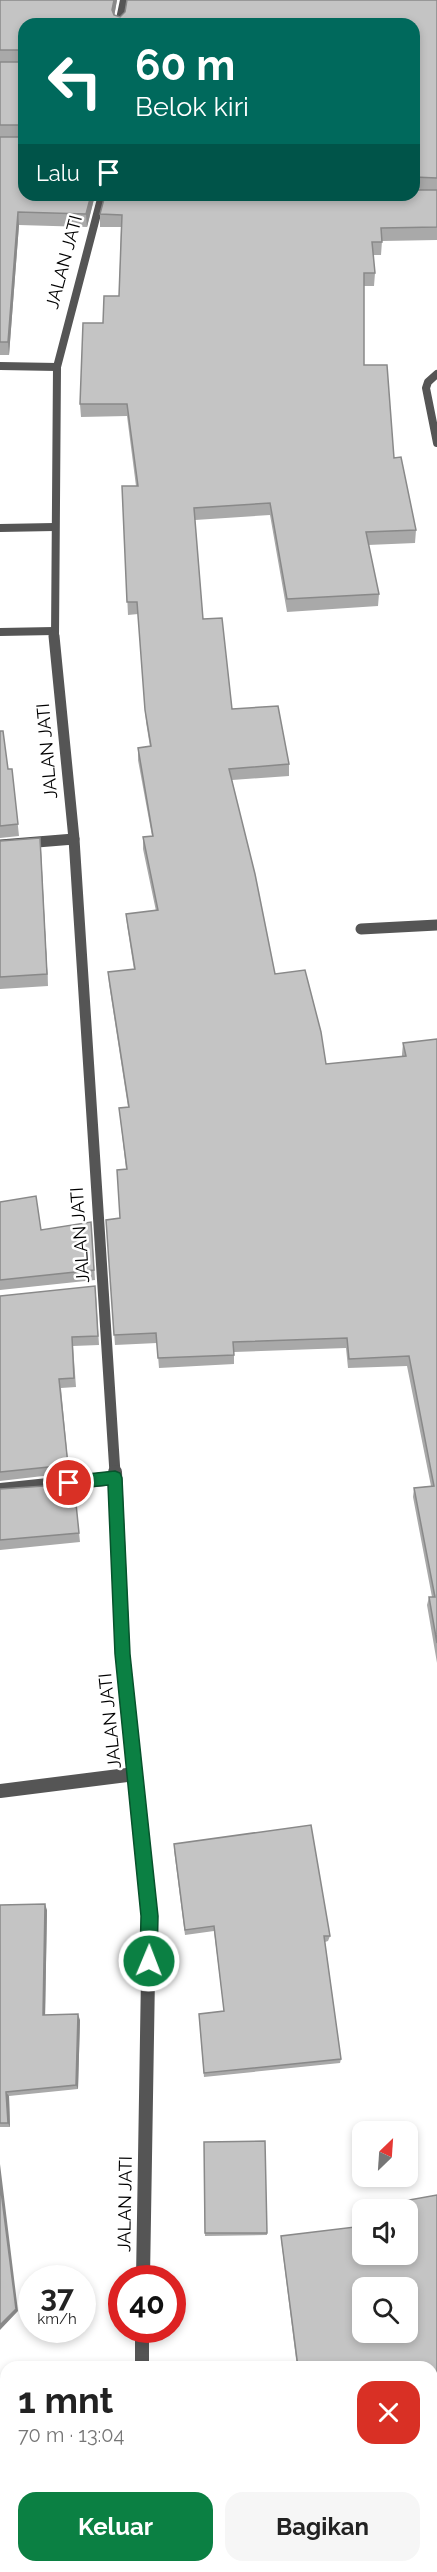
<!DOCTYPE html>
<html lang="id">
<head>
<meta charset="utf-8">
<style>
  body { margin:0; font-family:Raleway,sans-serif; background:#f6f6f6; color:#222; height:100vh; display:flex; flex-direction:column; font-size:22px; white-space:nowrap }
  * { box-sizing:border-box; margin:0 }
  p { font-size:20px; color:#767676 }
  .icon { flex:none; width:33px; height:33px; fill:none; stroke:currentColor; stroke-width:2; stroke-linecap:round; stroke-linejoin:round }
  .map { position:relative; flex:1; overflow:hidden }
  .side { position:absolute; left:0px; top:2361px; width:438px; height:212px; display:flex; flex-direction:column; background:#fff; border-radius:18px 18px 0 0; box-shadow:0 3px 9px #0003 }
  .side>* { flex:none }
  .banner { position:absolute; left:18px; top:18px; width:402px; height:183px; border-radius:18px; box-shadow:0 3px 9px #0003; background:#00695c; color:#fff; overflow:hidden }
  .needle { width:39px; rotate:25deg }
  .tools { position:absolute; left:352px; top:2121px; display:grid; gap:12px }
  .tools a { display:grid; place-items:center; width:66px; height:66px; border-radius:12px; background:#fff; box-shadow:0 3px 9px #0003; font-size:30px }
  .speed { position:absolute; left:18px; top:2265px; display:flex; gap:12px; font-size:30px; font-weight:700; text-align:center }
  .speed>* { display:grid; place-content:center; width:78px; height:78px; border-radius:50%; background:#fff; box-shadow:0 3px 9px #0003; line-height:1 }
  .speed small { font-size:15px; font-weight:400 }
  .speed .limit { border:9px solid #d22; background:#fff; color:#111 }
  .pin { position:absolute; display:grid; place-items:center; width:51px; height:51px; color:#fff; margin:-26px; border:3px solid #fff; border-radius:50%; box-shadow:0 2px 6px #0007 }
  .me { position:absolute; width:66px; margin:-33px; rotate:1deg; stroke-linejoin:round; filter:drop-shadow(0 0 4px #0008) }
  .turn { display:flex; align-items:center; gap:21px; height:126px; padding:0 18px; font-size:27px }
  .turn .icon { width:78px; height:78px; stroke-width:2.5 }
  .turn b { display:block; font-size:42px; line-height:51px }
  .then { display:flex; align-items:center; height:57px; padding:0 18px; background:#0003; gap:12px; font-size:22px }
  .round { display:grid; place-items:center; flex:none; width:63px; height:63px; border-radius:18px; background:#f6f6f6 }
  .overview { display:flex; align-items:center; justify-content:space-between; height:102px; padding:0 18px }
  h1 { font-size:36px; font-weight:700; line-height:45px }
  .primary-button { display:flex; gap:12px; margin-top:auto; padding:12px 18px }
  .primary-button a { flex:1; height:69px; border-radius:18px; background:#0b8043; color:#fff; font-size:24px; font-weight:700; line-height:69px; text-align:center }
  .primary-button a+a { background:#f6f6f6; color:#222 }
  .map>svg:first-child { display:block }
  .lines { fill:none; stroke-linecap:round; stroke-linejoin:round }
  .minor-far2 { stroke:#555; stroke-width:8 }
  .minor-far1 { stroke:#555; stroke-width:11 }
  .minor { stroke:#555; stroke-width:14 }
  .tertiary-far2 { stroke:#555; stroke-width:8 }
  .tertiary-far1 { stroke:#555; stroke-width:11 }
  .tertiary { stroke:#555; stroke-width:14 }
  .wall { fill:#a9a9a9 }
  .shaded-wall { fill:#898989 }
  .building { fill:#c4c4c4; stroke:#898989; stroke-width:1.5; fill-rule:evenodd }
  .route { fill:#0b8043; stroke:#07532c; stroke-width:1.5 }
  .labels { text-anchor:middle; stroke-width:5; stroke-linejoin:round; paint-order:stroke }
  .street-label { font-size:18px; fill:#000; stroke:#fff }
</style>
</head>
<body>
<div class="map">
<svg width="437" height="2572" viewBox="0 0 437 2572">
  <rect width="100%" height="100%" fill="#fff"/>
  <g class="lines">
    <path class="minor-far2" d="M0,366l57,1
      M437,374l-9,8 -2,6 11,55
      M0,528l54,-1
      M0,632l54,-1"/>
    <path class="minor-far1" d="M0,845l74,-6
      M361,929l76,-4"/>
    <path class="minor" d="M0,1490l115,-12
      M0,1791l135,-17"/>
    <path class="tertiary-far2" d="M119,24l5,-24
      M55,637l2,-270 45,-172"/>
    <path class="tertiary-far1" d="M54,636l20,203 41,634"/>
    <path class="tertiary" d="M115,1472l8,182 26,262 -6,362
      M142,2330v37
      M432,2490l5,-1
      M138,2566v6
      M162,2572l18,-6"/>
  </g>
  <path class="wall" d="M0,0h117l-3,16 6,1 317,-17v240l-55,1 -1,14h-8l2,18 -1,13h-10v79l30,93 22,72 -1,13 -47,2 11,49 -1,12 -91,6 -17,-97 -75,5 8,99 29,90 57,55v12l-57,4 43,194 51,90 76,-7v-3l1,-11 34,-4v624l-10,-58 2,-8h3l-19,-100 1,-9 17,-2 -24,-120 -59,2 -2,-20 -112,4v12l-75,4 -2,-25 -42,2 -9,-125 14,-2 6,-49 -7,-61 9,-1 -19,-123 -1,-12 26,-2 -7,-45 -1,-11 30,-3 -13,-62v-12l9,-1 -14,-76v-12l12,-1 -4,-25 -8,-108 -10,1 -6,-129h14l-9,-70 -46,1 -1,-13 23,-81 16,-27 2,-69h-21v-13l314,-19v-171h-390v171h71l-8,32 -68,-2 -10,130h-9z
    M0,731l8,38h4l7,67 -19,2z
    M40,838l8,148 -48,3v-148z
    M0,1202l41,28 51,2 3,48 -95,10z
    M0,1296h96l3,49 -26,1 3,41 -15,1 8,85 -69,8z
    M0,1489l75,4 5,49 -80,8z
    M174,1850l156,86 -2,5 -3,1 16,117 -1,4 -136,14 -5,-63 25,-3 -10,-80 -29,4z
    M0,1905l47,5 -2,105 35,5 -2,69 -69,7 1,31h-10z
    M204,2142l63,91v2l-62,1z
    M437,2195v201l-5,1v-30h-135l-16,-128v-3l82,18 45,-44h-17v-4l1,-3z"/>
  <path class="shaded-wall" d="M114,0h3l-4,23 -1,-13z
    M91,195h4l-8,32 -1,-13z
    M18,212l1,13 -10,130 -1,-13z
    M40,838l1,12 7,136 -1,-12z
    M45,1904l2,6 -2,110 -2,-5z
    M78,2014l2,6 -2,69 -2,-4z
    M6,2092l3,4 1,31 -2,-4z
    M0,2164l18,147 -18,19z"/>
  <path class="building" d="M0,0h114l-2,10 2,5 6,2 5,-5 2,-12h310v178l-23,-1v-153h-390v26h-24z
    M0,62h24v63h-24z
    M0,137h24v58h67l-5,19 -68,-2 -10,130h-8z
    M414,190h23v37l-56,1 1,14h-10l3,31h-11v92h23l7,93 7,-1 15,73 -50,2 13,62 -92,5 -17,-96 -76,5 9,111 19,-1 10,91 46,-3 11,58 -60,5 26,105 20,100 30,-4 16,62 5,32 80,-8 -3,-13 34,-4v604l-8,-46h6l-21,-109 20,-2 -25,-130 -60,3 -2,-21 -114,4 1,13 -76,3 -2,-25 -42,2 -8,-115 14,-2 -3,-48 10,-1 -8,-61 10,-1 -21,-135 27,-3 -9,-55 32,-4 -15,-73 10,-1 -15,-88 13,-2 -6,-36 -8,-108h-10l-5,-116h16l-11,-82h-47l3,-81h20l1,-27h15l3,-81 -22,-1 5,-19h309z
    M0,731h3l5,38h4l6,55 -18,2z
    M40,838l7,136 -47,3v-136z
    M36,1196l5,34 50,-8 3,48 -94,10v-78z
    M95,1286l3,50 -26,1 2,41 -15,1 9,86 -68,7v-176z
    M74,1484l5,49 -79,7v-51z
    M311,1825l19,111h-6l17,123 -137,14 -5,-59 25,-3 -10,-85 -29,4 -11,-86z
    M45,1904l-2,111 35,-1 -2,71 -70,7 2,31h-8v-218z
    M265,2141l2,92h-62l-1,-91z
    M0,2183l16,126 -16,16z
    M437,2195v200l-5,1v-29h-134l-17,-131 82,-10v28h45v-44h-14l-2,-7zM363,2288h45v44h-45z"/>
  <path class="route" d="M115,1471l5,2 2,5 8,176 28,262 -1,45 -3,6 -5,2 -6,-2 -3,-6 1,-45 -26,-262 -7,-169 -39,4 -5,-1 -2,-5 2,-5 5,-2z"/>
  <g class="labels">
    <g class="street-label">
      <text transform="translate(64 262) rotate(-75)" y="6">JALAN JATI</text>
      <text transform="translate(47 751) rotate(-95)" y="6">JALAN JATI</text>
      <text transform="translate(80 1235) rotate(-94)" y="6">JALAN JATI</text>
      <text transform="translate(110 1721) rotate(-96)" y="6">JALAN JATI</text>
      <text transform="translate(125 2204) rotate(-89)" y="6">JALAN JATI</text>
    </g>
  </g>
</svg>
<div class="tools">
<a><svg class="needle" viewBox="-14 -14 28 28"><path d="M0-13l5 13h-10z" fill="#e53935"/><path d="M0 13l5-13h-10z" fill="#767676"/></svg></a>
<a><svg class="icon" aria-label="sound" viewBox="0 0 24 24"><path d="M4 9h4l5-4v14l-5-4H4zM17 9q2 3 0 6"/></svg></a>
<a><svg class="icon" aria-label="search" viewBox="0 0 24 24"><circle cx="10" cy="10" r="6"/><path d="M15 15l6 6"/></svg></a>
</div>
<div class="speed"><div>37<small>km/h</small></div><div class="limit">40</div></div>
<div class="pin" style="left:69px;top:1483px;background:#d93025"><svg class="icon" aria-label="arrive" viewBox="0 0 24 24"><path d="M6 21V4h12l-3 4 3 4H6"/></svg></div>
<svg class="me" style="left:149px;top:1961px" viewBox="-20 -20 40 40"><circle r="17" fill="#0b8043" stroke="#fff" stroke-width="3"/><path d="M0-11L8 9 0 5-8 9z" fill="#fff"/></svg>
<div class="banner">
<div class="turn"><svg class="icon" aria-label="left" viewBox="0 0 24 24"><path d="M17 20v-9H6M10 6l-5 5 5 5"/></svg><div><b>60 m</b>Belok kiri</div></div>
<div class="then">Lalu<svg class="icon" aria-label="arrive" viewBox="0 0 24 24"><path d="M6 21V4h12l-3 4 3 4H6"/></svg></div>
</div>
<section class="side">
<div class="overview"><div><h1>1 mnt</h1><p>70 m · 13:04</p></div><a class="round" style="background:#d93025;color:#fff"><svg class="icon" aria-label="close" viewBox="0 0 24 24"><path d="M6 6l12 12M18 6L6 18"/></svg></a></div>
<div class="primary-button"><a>Keluar</a><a>Bagikan</a></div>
</section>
</div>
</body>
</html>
